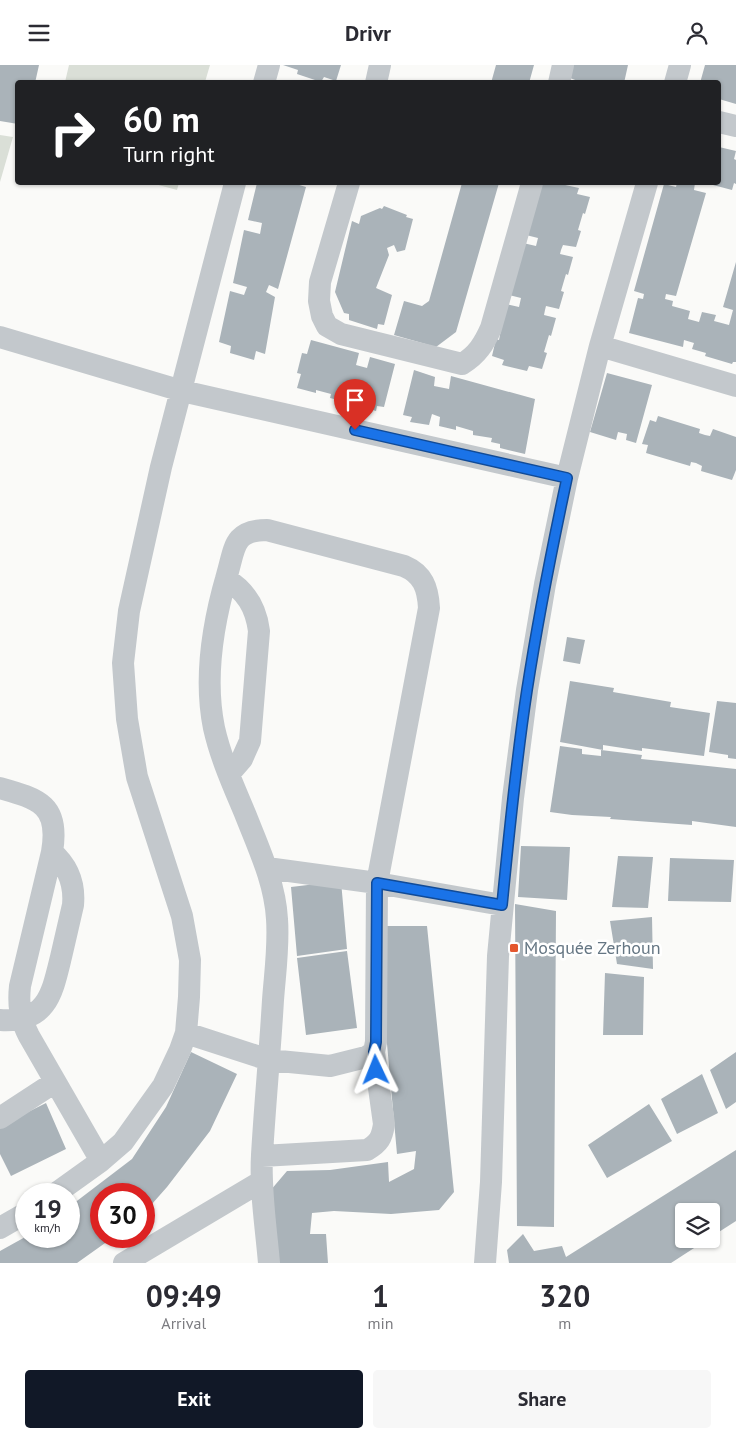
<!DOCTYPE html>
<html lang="en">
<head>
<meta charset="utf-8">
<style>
  body { margin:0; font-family:"PT Sans",sans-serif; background:#f7f7f7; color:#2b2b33; height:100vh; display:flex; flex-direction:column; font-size:19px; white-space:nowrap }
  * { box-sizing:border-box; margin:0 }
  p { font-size:16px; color:#7c7c81 }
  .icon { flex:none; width:28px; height:28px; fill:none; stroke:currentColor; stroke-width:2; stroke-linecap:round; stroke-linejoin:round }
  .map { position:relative; height:1198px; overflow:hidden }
  .details { display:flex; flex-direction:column; background:#fff; flex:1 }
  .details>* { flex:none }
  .guide { position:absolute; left:15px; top:15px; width:706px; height:105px; border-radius:5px; box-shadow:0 1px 4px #0004; background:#202124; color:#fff; overflow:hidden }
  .tools { position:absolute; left:675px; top:1138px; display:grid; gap:10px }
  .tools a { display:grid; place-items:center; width:45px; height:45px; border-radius:5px; background:#fff; box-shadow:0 1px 4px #0004; font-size:25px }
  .speed { position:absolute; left:15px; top:1118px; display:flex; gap:10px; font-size:25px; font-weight:700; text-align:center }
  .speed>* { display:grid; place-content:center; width:65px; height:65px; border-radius:50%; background:#fff; box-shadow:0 1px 4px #0004; line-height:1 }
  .speed small { font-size:12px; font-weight:400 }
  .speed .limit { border:8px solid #d22; background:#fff; color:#111 }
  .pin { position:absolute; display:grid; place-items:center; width:42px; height:42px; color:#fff; margin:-51px -21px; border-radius:50% 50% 50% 0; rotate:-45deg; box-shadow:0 0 5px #0007 }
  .pin .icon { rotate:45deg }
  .me { position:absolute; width:55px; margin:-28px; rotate:358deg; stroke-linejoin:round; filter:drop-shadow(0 0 4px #0008) }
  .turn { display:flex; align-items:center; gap:18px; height:105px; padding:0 25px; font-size:22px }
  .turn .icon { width:65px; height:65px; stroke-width:2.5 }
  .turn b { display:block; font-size:35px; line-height:42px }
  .eta { display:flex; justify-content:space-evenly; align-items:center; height:85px; text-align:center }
  .eta b { font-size:30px; font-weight:800; line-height:35px }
  .primary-button { display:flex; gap:10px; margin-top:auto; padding:10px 25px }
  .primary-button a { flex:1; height:58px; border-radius:5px; background:#111827; color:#fff; font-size:20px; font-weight:800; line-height:58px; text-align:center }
  .primary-button a+a { background:#f7f7f7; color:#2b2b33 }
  header { display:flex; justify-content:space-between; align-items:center; height:65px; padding:0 25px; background:#fff; font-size:22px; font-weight:800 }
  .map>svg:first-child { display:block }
  .garden { fill:#dadfd7 }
  .building { fill:#aab3b9 }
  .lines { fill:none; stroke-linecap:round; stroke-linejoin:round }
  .minor { stroke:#c3c8cc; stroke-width:22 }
  .route-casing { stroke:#114b97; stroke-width:12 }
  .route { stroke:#1a73e8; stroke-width:9 }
  .poi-dot { fill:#e4572e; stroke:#fff; stroke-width:2 }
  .labels { text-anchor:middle; stroke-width:5; stroke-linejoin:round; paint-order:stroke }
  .poi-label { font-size:18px; fill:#657683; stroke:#fff; text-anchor:start }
</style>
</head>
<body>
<header><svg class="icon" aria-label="menu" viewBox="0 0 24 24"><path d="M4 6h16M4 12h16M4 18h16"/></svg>Drivr<svg class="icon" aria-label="person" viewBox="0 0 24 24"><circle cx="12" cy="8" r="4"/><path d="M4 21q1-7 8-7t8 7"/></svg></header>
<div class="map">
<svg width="736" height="1198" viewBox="0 0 736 1198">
  <rect width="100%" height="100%" fill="#fafaf8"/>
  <path class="garden" d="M69,0h141l-5,17h-140z
    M0,70l13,2 -13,45z
    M151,118h28l-2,7z"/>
  <path class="building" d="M0,0h39l-4,18h-17v41l-18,-3z
    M283,0h58l-5,16 -12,-4 -3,5 -24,-8 1,-4z
    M496,0h38l-5,18h-38z
    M573,0h55l-4,18h-41l-13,-5z
    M705,0h31v39l-17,-5v-16h-19z
    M719,82l17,4 -2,8 2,1v24l-2,-1 -2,7 -19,-5 1,-2h5z
    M257,118h39v1l10,3 -28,102 -9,-4 -3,7 9,5 -10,57 -9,-3 -2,9 -24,-7 1,-7 -12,-4 11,-51 14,4 3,-8 -14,-4 11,-53 16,4 2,-11 -14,-3z
    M462,118h37l-43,149 -20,15 -42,-12 10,-34 18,5 7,-5z
    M542,118l11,2 1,-2h2l23,5 -2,6 13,3 -5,17 -2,-1 -5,17 3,1 -5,16 -13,-2 -2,5 -1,4 13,3 -5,18 -2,-1 -5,17 3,1 -5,17 -13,-3 -1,4 -1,5 12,3 -5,18 -2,-1 -5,17 3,1 -5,16 -13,-3 -2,5 -25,-6 2,-5 -12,-4 4,-17 3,1 7,-36 13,3 2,-9 -12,-3 14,-52 13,3 2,-8 -12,-3z
    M677,118h18l-1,7 12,3 -30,103 -10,-2 -1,5 8,2 -1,5 18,5 -2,8 11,3 3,-10 14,3 -2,6 15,4 4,-15 -10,-3 13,-45v100h-3l-1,2 -27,-8 1,-3 -14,-4 2,-6 -10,-3 -1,7 -54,-14 9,-35 5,1 1,-5 -10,-3 30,-107 12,3z
    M384,141l23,9 -1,2 7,2 -8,31 -8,2 -3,-7 -7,3 2,7 -13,33 16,7 -8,30 -6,-1 -1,5 -28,-9v-6l-5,-1 -9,-21 17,-71 7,3 2,-8 19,-8 2,1z
    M311,275l48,13 -3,12 11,3 3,-11 25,7 -11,43 -7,-1 -1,5 -19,-6 2,-10 -7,-1 -2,9 -20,-5 1,-4 -15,-4v3l-19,-5 4,-14 -4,-1 5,-20 5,1z
    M414,305l21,7 -1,9 15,3 2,-13 84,23 -10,55 -25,-6v-4l-9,-2 1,-4 -19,-3v-4l-17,-5v4l-17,-4 1,-9 -8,-3 -3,11 -19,-3 2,-5 -9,-2z
    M607,308l45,12 -16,58 -10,-3 1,-6 -9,-2 -2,8 -26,-8z
    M658,351l42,13 -1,4 6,2 5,1 3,-7 23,8v33l-4,10 -31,-9 1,-5 -6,-3 -5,-1 -1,4 -44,-13 2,-8 -6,-1 8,-24 6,2z
    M567,572l18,3 -5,24 -17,-3z
    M570,616l44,7 -1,4 58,10 -1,5 40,6 -6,43 -62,-8v3l-39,-6v5l-43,-8z
    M717,636l19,2v56l-8,-1v-3l-19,-3z
    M560,681l22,3v5l19,2v-6l41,5 -1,4 20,2 75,8v58l-44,-6v4l-82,-6 1,-2 -39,-2 -22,-3z
    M521,781l49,1 -3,53 -49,-3z
    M618,791l35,1 -5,51 -36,-1z
    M670,793l64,2 -3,42 -63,-1z
    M341,816l6,68 -50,7 -6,-69z
    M515,839l41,7 -2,316 -37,-1z
    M652,852l1,52 -36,-5 -7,-43z
    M379,861h48l27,266 -15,18 -48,4 -57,-3 -22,2 -2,21h16l2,29h-52l-6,-72 17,-20 43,-1 58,-8 1,20 25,-13 2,-18 -19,3 -11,-121z
    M347,886l10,77 -51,7 -9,-77z
    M605,908l39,4 -1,58h-40z
    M191,987l46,22 -27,57 -43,56 -23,26v-19h-43v42h14l-38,27h-77v-12l27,-15h42v-29l63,-48 34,-52z
    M736,987v50l-10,7 -16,-39z
    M702,1009l16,39 -41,21 -16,-35z
    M46,1038l20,46 -55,27 -11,-22v-28z
    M649,1039l23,37 -65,37 -19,-33z
    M736,1085v71l-25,16v-26h-27v28h24l-37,24h-162l-2,-13 16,-16 11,17 28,-5 4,11z"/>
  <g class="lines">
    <path class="minor" d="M264,18l5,-18
      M376,18l4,-18
      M559,18l4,-18
      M675,18l5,-18
      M719,57l17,4
      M349,118l-29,99 -1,19 3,15 5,10 14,8 121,30c15,-9 22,-20 29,-36l41,-145
      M0,272l182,54 385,87
      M600,281l136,40
      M226,514c20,12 30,28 33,52l-9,110 -8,18 -13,15
      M0,723c39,11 60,17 52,64l-32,134c-2,19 0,33 9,50l72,125
      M267,803l110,15 125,22
      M0,955c47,3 52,-26 61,-63 4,-17 8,-35 12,-52 2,-22 -5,-39 -21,-53
      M186,968l83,27 61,6 36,-9 8,-5 2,-10 1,-159 52,-275c-1,-20 -6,-34 -25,-42l-137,-36c-34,0 -32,18 -40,45 -14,48 -23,104 -13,153 7,31 20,59 32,88 13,33 29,67 31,103 2,27 -2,54 -4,81 -3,52 -8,103 -11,155 -2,36 4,72 7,108
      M0,1053l55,-36
      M262,1091l105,-6c12,-7 15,-12 17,-26l-10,-72
      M55,1129l46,-33 22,-19 40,-56 17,-36 6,-17 3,-36 1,-37 -8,-44 -45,-139 -10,-58 -4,-56 6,-52 32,-144 74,-284
      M0,1163l26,-15
      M124,1198l138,-82
      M485,1198l6,-81 7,-226 15,-158 14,-108 18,-106 22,-106 33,-132 47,-163"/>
  </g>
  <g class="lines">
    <defs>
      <path id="route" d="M355,365l212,48c-15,70 -29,141 -40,212 -11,72 -18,143 -25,215l-125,-22 -1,159 -2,10 2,18"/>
    </defs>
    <use href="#route" class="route-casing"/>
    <use href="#route" class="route"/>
  </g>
  <rect class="poi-dot" x="509" y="878" width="10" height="10" rx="2.5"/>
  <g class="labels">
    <g class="poi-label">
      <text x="524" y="889">Mosquée Zerhoun</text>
    </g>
  </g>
</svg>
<div class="tools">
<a><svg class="icon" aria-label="layers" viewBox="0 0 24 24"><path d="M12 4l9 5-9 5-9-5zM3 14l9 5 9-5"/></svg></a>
</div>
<div class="speed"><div>19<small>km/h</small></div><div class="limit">30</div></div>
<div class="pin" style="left:355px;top:365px;background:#d93025"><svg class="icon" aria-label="arrive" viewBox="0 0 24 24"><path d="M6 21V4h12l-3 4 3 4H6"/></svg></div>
<svg class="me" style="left:376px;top:1005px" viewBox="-20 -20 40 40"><path d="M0-17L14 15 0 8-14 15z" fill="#1a73e8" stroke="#fff" stroke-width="4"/></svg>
<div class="guide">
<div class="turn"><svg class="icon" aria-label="right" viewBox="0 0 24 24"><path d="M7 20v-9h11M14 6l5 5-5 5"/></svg><div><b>60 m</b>Turn right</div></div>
</div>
</div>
<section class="details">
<div class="eta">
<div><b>09:49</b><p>Arrival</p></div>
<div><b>1</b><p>min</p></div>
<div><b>320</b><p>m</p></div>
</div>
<div class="primary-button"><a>Exit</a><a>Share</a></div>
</section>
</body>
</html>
